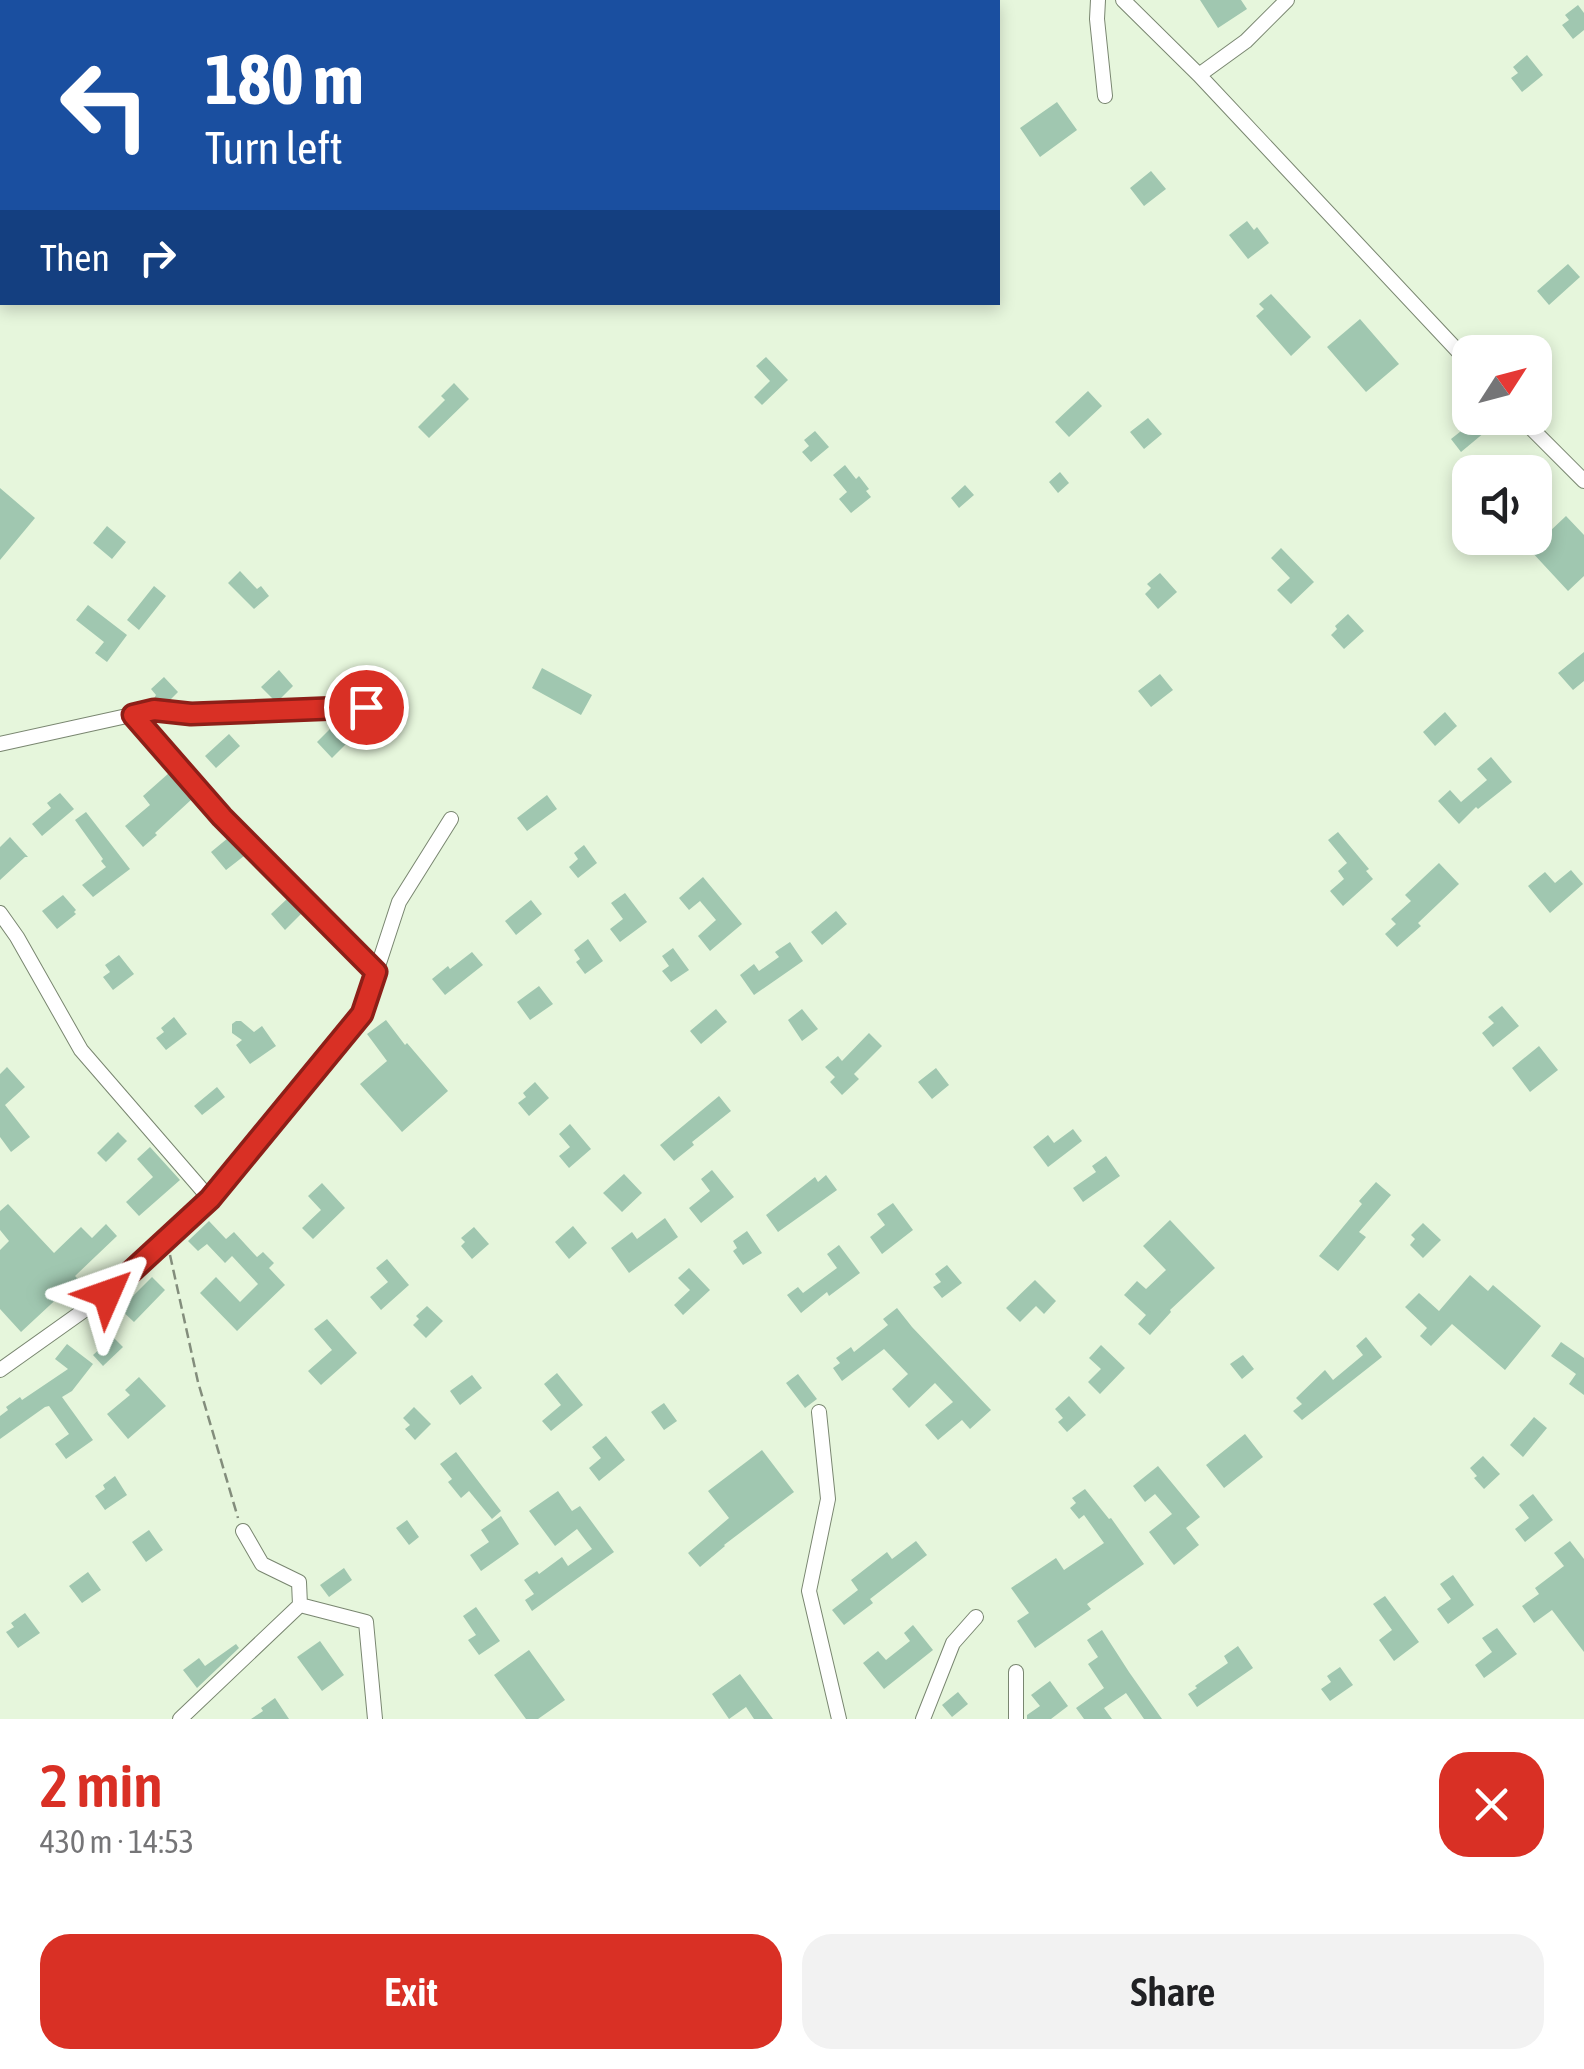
<!DOCTYPE html>
<html lang="en">
<head>
<meta charset="utf-8">
<style>
  body { margin:0; font-family:"Asap Condensed",sans-serif; background:#f2f2f2; color:#202124; height:100vh; display:flex; flex-direction:column; font-size:38px; white-space:nowrap }
  * { box-sizing:border-box; margin:0 }
  p { font-size:32px; color:#757577 }
  .icon { flex:none; width:55px; height:55px; fill:none; stroke:currentColor; stroke-width:2; stroke-linecap:round; stroke-linejoin:round }
  .map { position:relative; height:1719px; overflow:hidden }
  .sheet { display:flex; flex-direction:column; background:#fff; flex:1 }
  .sheet>* { flex:none }
  .banner { position:absolute; left:0px; top:0px; width:1000px; height:305px; box-shadow:0 5px 15px #0003; background:#1a4fa0; color:#fff; overflow:hidden }
  .needle { width:65px; rotate:54deg }
  .tools { position:absolute; left:1452px; top:335px; display:grid; gap:20px }
  .tools a { display:grid; place-items:center; width:100px; height:100px; border-radius:20px; background:#fff; box-shadow:0 5px 15px #0003; font-size:50px }
  .pin { position:absolute; display:grid; place-items:center; width:85px; height:85px; color:#fff; margin:-42px; border:5px solid #fff; border-radius:50%; box-shadow:0 2px 10px #0007 }
  .me { position:absolute; width:110px; margin:-55px; rotate:47deg; stroke-linejoin:round; filter:drop-shadow(0 0 8px #0008) }
  .turn { display:flex; align-items:center; gap:35px; height:210px; padding:0 40px; font-size:45px }
  .turn .icon { width:130px; height:130px; stroke-width:2.5 }
  .turn b { display:block; font-size:70px; line-height:85px }
  .then { display:flex; align-items:center; height:95px; padding:0 40px; background:#0003; gap:20px; font-size:38px }
  .round { display:grid; place-items:center; flex:none; width:105px; height:105px; border-radius:30px; background:#f2f2f2 }
  .overview { display:flex; align-items:center; justify-content:space-between; height:170px; padding:0 40px }
  h1 { font-size:60px; font-weight:600; line-height:75px; color:#d93025 }
  .cta { display:flex; gap:20px; margin-top:auto; padding:20px 40px }
  .cta a { flex:1; height:115px; border-radius:30px; background:#d93025; color:#fff; font-size:40px; font-weight:600; line-height:115px; text-align:center }
  .cta a+a { background:#f2f2f2; color:#202124 }
  .map>svg:first-child { display:block }
  .building { fill:#a0c7b0 }
  .lines { fill:none; stroke-linecap:round; stroke-linejoin:round }
  .minor-casing { stroke:#798670; stroke-width:16 }
  .path { stroke:#838d7c; stroke-width:2.5; stroke-dasharray:10 5; stroke-linecap:butt }
  .minor { stroke:#fff; stroke-width:14 }
  .route-casing { stroke:#8d1f18; stroke-width:25 }
  .route { stroke:#d93025; stroke-width:18 }
</style>
</head>
<body>
<div class="map">
<svg width="1584" height="1719" viewBox="0 0 1584 1719">
  <rect width="100%" height="100%" fill="#e6f6dc"/>
  <path class="building" d="M1200,0h41l6,9 -29,19z
    M1578,5l6,8v17l-11,9 -11,-14 7,-5 -4,-5z
    M1527,55l16,20 -21,17 -11,-14 7,-5 -5,-6z
    M1057,102l20,28 -37,27 -20,-29z
    M1151,171l15,18 -22,17 -14,-18z
    M1247,221l7,9 3,-3 12,16 -21,16 -19,-24z
    M1568,264l12,13 -31,28 -12,-14z
    M1271,294l40,43 -20,19 -35,-40 8,-7 -5,-5z
    M1360,319l39,45 -33,28 -39,-45z
    M766,357l22,23 -26,25 -8,-8 16,-16 -14,-15z
    M454,383l15,16 -40,39 -11,-11 27,-27 -4,-4z
    M1088,391l14,15 -33,31 -14,-15z
    M1148,418l14,16 -18,15 -14,-17z
    M1475,420l10,12 -24,20 -10,-13z
    M815,431l14,16 -18,15 -9,-10 7,-6 -5,-6z
    M845,465l11,14 3,-3 10,13 -3,2 5,6 -20,16 -12,-14 8,-7 -14,-17z
    M1060,472l9,11 -11,10 -9,-11z
    M965,485l9,10 -15,13 -8,-10z
    M0,488l35,30 -35,42z
    M1566,516l18,19v41l-16,15 -38,-41z
    M107,526l19,16 -14,17 -19,-16z
    M1281,548l33,34 -23,22 -14,-14 13,-12 -19,-20z
    M240,571l17,18 4,-3 8,10 -15,13 -26,-26z
    M1160,573l17,19 -19,17 -13,-15 6,-6 -4,-4z
    M154,586l12,10 -27,34 -12,-10z
    M88,605l39,30 -20,27 -12,-9 9,-11 -28,-22z
    M1348,614l16,17 -20,18 -13,-14 6,-6 -2,-3z
    M1584,652v29l-11,9 -15,-17z
    M542,668l50,27 -11,20 -49,-27z
    M279,670l14,16 -14,14h-5l-13,-13z
    M1160,674l13,16 -22,17 -13,-16z
    M164,677l14,15 -9,9 -16,-1 3,-5 -5,-6z
    M1445,712l12,14 -22,20 -12,-14z
    M336,723l15,16 -19,19 -15,-16z
    M229,734l11,12 -24,22 -11,-12z
    M1491,757l21,25 -34,27 -2,-2 -17,17 -21,-23 12,-11 11,12 26,-22 -10,-11z
    M169,773l23,26 -37,34 2,2 -14,12 -18,-21 25,-21 -7,-9z
    M60,793l14,16 -32,27 -10,-12 19,-16 -4,-5z
    M547,795l10,14 -30,22 -10,-13z
    M86,812l44,57 -37,28 -11,-12 24,-18 -5,-6 2,-2 -28,-39z
    M1338,832l31,37 -3,2 7,8 -30,27 -13,-15 14,-12 -6,-8 9,-8 -19,-23z
    M10,837l18,20h-3l-25,23v-33z
    M228,838l16,18 -18,14 -15,-18z
    M584,845l13,18 -19,15 -9,-11 9,-8 -4,-6z
    M1439,863l20,21 -41,39 3,3 -24,21 -12,-13 11,-10 -5,-5 20,-18 -6,-6z
    M1571,870l12,14 -33,29 -22,-27 17,-14 10,11z
    M703,877l39,47 -32,27 -12,-15 18,-16 -16,-19 -11,9 -10,-12z
    M625,893l22,29 -27,20 -10,-13 13,-10 -12,-16z
    M63,895l13,15 -2,2 2,2 -19,15 -15,-18z
    M288,898l14,15 -17,17 -14,-16z
    M531,900l11,14 -26,21 -11,-14z
    M836,911l11,13 -25,21 -11,-13z
    M588,939l15,22 -18,13 -9,-12 4,-3 -6,-9z
    M790,942l13,19 -49,34 -14,-20 14,-11 5,7 20,-14 -4,-5z
    M673,948l16,22 -18,12 -9,-11 7,-5 -7,-10z
    M472,952l11,13 -38,30 -13,-16 16,-13 2,3z
    M119,955l15,19 -21,16 -10,-13 7,-5 -5,-7z
    M539,986l14,18 -23,16 -13,-18z
    M1502,1006l17,20 -26,21 -11,-14 12,-10 -6,-6z
    M716,1009l11,13 -26,22 -11,-13z
    M802,1009l16,20 -16,12 -14,-21z
    M174,1017l13,17 -21,16 -10,-12 8,-6 -3,-4z
    M386,1020l19,25 2,-2 41,48 -46,41 -42,-48 27,-23 -20,-27z
    M236,1021h5l13,11 8,-6 14,20 -26,18 -14,-19 6,-5 -10,-7v-9z
    M869,1033l13,13 -28,28 5,5 -17,16 -12,-13 5,-5 -10,-10 13,-11 4,5z
    M1539,1046l19,24 -28,22 -18,-24z
    M7,1067l18,20 -20,18 25,32 -19,15 -11,-15v-63z
    M936,1068l13,17 -17,14 -14,-17z
    M535,1082l14,16 -20,18 -11,-13 8,-6 -3,-4z
    M217,1087l8,10 -23,18 -8,-9z
    M719,1096l12,15 -39,31 2,3 -20,16 -14,-16z
    M570,1124l21,25 -22,19 -10,-12 11,-9 -11,-13z
    M1073,1129l9,12 -34,26 -15,-20 15,-12 6,8z
    M118,1132l9,9 -21,21 -9,-9z
    M150,1147l30,33 -41,36 -13,-14 27,-25 -16,-18z
    M1106,1156l14,20 -37,26 -10,-14 23,-16 -4,-6z
    M712,1170l22,27 -33,26 -12,-15 21,-17 -9,-12z
    M624,1174l18,19 -20,19 -19,-19z
    M826,1175l11,15 -59,42 -12,-17 49,-38 3,5z
    M1376,1182l15,13 -32,37 7,5 -28,34 -19,-15 43,-52 -3,-3z
    M322,1183l23,25 -32,31 -11,-11 19,-18 -13,-14z
    M893,1203l20,27 -31,24 -12,-17 15,-12 -8,-11z
    M8,1204l46,49 27,-26 11,11 14,-14 11,12 -42,40 3,3 -57,53 -21,-23v-59l9,-9 -9,-11v-19z
    M665,1218l13,19 -49,36 -18,-25 21,-16 5,7z
    M1170,1220l45,48 -45,42 1,2 -21,23 -12,-11 8,-9 -22,-20 13,-14 9,8 20,-19 -23,-24z
    M209,1221l17,18 8,-7 23,25 6,-5 11,11 -5,5 16,17 -48,46 -37,-38 16,-16 24,25 18,-18 -26,-28 -7,7 -18,-19 -9,7 -10,-10z
    M1423,1223l18,17 -18,18 -13,-13 5,-6 -4,-4z
    M573,1226l14,17 -18,16 -14,-17z
    M474,1227l15,17 -17,15 -11,-13 4,-4 -4,-4z
    M747,1231l15,22 -19,12 -10,-14 4,-3 -4,-7z
    M839,1245l21,28 -31,23 -2,-4 -26,21 -14,-18 11,-8 5,6 34,-25 -10,-14z
    M387,1259l22,26 -28,25 -11,-13 18,-15 -12,-14z
    M947,1265l15,18 -20,15 -9,-11 8,-5 -6,-8z
    M689,1268l21,22 -27,25 -9,-10 16,-15 -12,-12z
    M1470,1275l18,16 5,-6 48,41 -36,44 -53,-46 -21,22 -11,-10 7,-8 -22,-21 14,-14 20,18z
    M152,1277l13,13 -31,32 -14,-13z
    M1035,1280l21,21 -12,13 -8,-8 -16,16 -14,-14z
    M427,1306l16,15 -17,17 -13,-13 6,-6 -3,-3z
    M897,1308l15,19 79,83 -21,19 -8,-9 -24,20 -13,-15 28,-23 -18,-19 -26,25 -17,-19 16,-15 -24,-25 -42,32 -9,-13 7,-5 -4,-5 15,-11 3,5 34,-27 -5,-6z
    M327,1319l30,34 -36,32 -13,-14 24,-21 -18,-21z
    M113,1337l10,10 -20,19 -10,-11z
    M1366,1337l16,20 -80,63 -9,-9 9,-7 -6,-6 29,-28 8,10 30,-25 -7,-9z
    M1561,1342l23,16v37l-15,-11 7,-10 -25,-18z
    M67,1344l26,20 -21,27 -10,6 31,43 -27,19 -11,-15 14,-10 -20,-28 -4,1 -45,32v-23l8,-6 -2,-3 14,-10 2,3 46,-31 -13,-10z
    M1101,1345l24,23 -25,26 -12,-12 13,-13 -12,-11z
    M1243,1355l11,14 -12,10 -12,-15z
    M557,1373l26,32 -32,26 -9,-10 19,-16 -17,-21z
    M798,1374l19,25 -12,9 -19,-25z
    M472,1375l10,13 -22,17 -10,-14z
    M139,1377l27,29 -38,33 -21,-25 23,-19 -5,-5z
    M1069,1396l17,19 -19,17 -9,-10 5,-4 -8,-9z
    M664,1403l13,18 -13,9 -13,-18z
    M414,1407l17,17 -16,16 -10,-11 5,-4 -7,-7z
    M1534,1417l13,11 -24,29 -13,-12z
    M1245,1434l18,23 -39,31 -18,-23z
    M606,1436l19,24 -26,21 -10,-13 12,-10 -9,-11z
    M762,1450l32,42 -70,53 1,1 -25,21 -12,-14 41,-35 -21,-27z
    M456,1452l45,59 -9,8 -23,-28 -8,7 -13,-16 4,-3 -12,-15z
    M1483,1456l17,18 -16,15 -10,-11 3,-2 -7,-8z
    M1158,1466l42,51 -14,11 13,17 -25,20 -25,-33 23,-18 -17,-20 -10,8 -12,-16z
    M115,1476l12,19 -22,15 -10,-14 10,-7 -2,-4z
    M1085,1489l24,30 2,-1 33,46 -57,40 4,5 -56,39 -18,-27 12,-8 -18,-25 45,-30 8,12 40,-27 -20,-28 -5,4 -9,-11 6,-5 -4,-5z
    M558,1491l14,20 8,-5 34,46 -82,59 -7,-11 9,-6 -10,-14 13,-9 2,3 23,-17 6,9 24,-17 -15,-20 -22,17 -26,-35z
    M1533,1494l20,26 -28,22 -10,-13 14,-11 -10,-13z
    M501,1516l18,28 -38,27 -11,-16 19,-13 -8,-12z
    M407,1520l12,17 -10,8 -13,-17z
    M149,1530l14,20 -17,12 -14,-20z
    M916,1541l11,14 -57,44 3,4 -29,22 -12,-15 26,-20 -7,-10 36,-28 5,7z
    M1570,1541l14,18v93l-32,-42 -18,13 -12,-17 17,-12 -4,-6 29,-22 -10,-13z
    M344,1568l8,12 -23,17 -9,-12z
    M88,1572l13,18 -19,13 -13,-17z
    M1453,1575l21,30 -26,19 -11,-15 14,-10 -11,-15z
    M1385,1596l34,46 -25,19 -15,-21 13,-10 -19,-26z
    M476,1607l24,34 -21,14 -11,-15 8,-5 -13,-19z
    M25,1613l15,20 -22,15 -12,-16 8,-5 -3,-4z
    M913,1625l20,25 -49,39 -21,-26 15,-12 8,9 24,-19 -6,-8z
    M1497,1628l20,26 -33,24 -9,-13 17,-13 -10,-14z
    M1102,1630l27,42 33,47h-18l-18,-26 -22,15 8,11h-28l-8,-11 28,-20 -16,-24 10,-7 -11,-17z
    M320,1641l24,34 -22,16 -25,-34z
    M236,1644l3,4 -42,40 -14,-18 16,-12 6,8z
    M1238,1646l15,22 -56,39 -9,-13 9,-6 -2,-2 33,-23 -4,-7z
    M529,1650l36,50 -27,19h-12l-32,-44z
    M1340,1667l13,18 -23,16 -9,-12 10,-7 -4,-6z
    M740,1674l33,45h-19l-8,-12 -17,12 -17,-25z
    M1050,1681l18,25 -17,13h-24v-4l13,-9 -9,-11z
    M958,1692l10,12 -16,13 -10,-12z
    M275,1698l14,21h-38l12,-8 -2,-3z"/>
  <g class="lines">
    <defs>
      <path id="minor" d="M1098,0l-1,19 8,77
        M1123,0l76,75 271,289
        M56,2l3,-2
        M0,63l2,-3
        M1199,75l47,-34 41,-41
        M1521,418l63,63
        M133,715l89,102 154,155
        M0,744l154,-34 37,4 175,-7
        M0,913l17,24 64,113 129,149
        M0,1370l107,-76 103,-95 152,-184 37,-113 52,-83
        M819,1412l9,87 -19,92 30,128
        M300,1605l66,17 9,97
        M1016,1672v47
        M180,1719l120,-114 -1,-23 -37,-18 -19,-33
        M923,1719l30,-76 23,-26"/>
    </defs>
    <use href="#minor" class="minor-casing"/>
    <path class="path" d="M170,1255l28,127 40,136"/>
    <use href="#minor" class="minor"/>
  </g>
  <g class="lines">
    <defs>
      <path id="route" d="M107,1294l103,-95 152,-185 14,-42 -154,-155 -89,-102 21,-5 37,4 175,-7"/>
    </defs>
    <use href="#route" class="route-casing"/>
    <use href="#route" class="route"/>
  </g>
</svg>
<div class="tools">
<a><svg class="needle" viewBox="-14 -14 28 28"><path d="M0-13l5 13h-10z" fill="#e53935"/><path d="M0 13l5-13h-10z" fill="#757577"/></svg></a>
<a><svg class="icon" aria-label="sound" viewBox="0 0 24 24"><path d="M4 9h4l5-4v14l-5-4H4zM17 9q2 3 0 6"/></svg></a>
</div>
<div class="pin" style="left:366px;top:707px;background:#d93025"><svg class="icon" aria-label="arrive" viewBox="0 0 24 24"><path d="M6 21V4h12l-3 4 3 4H6"/></svg></div>
<svg class="me" style="left:107px;top:1294px" viewBox="-20 -20 40 40"><path d="M0-17L14 15 0 8-14 15z" fill="#d93025" stroke="#fff" stroke-width="4"/></svg>
<div class="banner">
<div class="turn"><svg class="icon" aria-label="left" viewBox="0 0 24 24"><path d="M17 20v-9H6M10 6l-5 5 5 5"/></svg><div><b>180 m</b>Turn left</div></div>
<div class="then">Then<svg class="icon" aria-label="right" viewBox="0 0 24 24"><path d="M7 20v-9h11M14 6l5 5-5 5"/></svg></div>
</div>
</div>
<section class="sheet">
<div class="overview"><div><h1>2 min</h1><p>430 m · 14:53</p></div><a class="round" style="background:#d93025;color:#fff"><svg class="icon" aria-label="close" viewBox="0 0 24 24"><path d="M6 6l12 12M18 6L6 18"/></svg></a></div>
<div class="cta"><a>Exit</a><a>Share</a></div>
</section>
</body>
</html>
